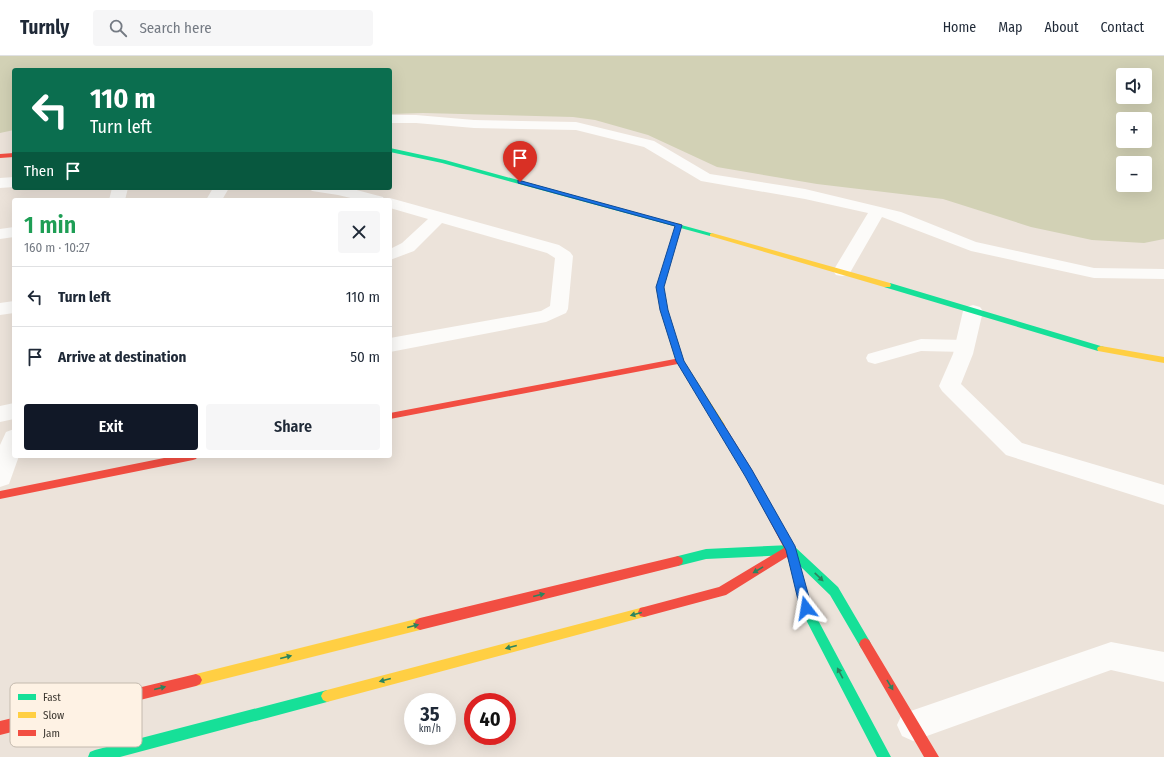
<!DOCTYPE html>
<html lang="en">
<head>
<meta charset="utf-8">
<style>
  body { margin:0; font-family:"Fira Sans Condensed",sans-serif; background:#f6f6f7; color:#1f2937; height:100vh; display:flex; flex-direction:column; font-size:15px; white-space:nowrap }
  * { box-sizing:border-box; margin:0 }
  p { font-size:13px; color:#747a83 }
  .icon { flex:none; width:22px; height:22px; fill:none; stroke:currentColor; stroke-width:2; stroke-linecap:round; stroke-linejoin:round }
  .map { position:relative; flex:1; overflow:hidden }
  .panel { position:absolute; left:12px; top:142px; width:380px; height:260px; display:flex; flex-direction:column; background:#fff; border-radius:4px; box-shadow:0 4px 16px #0002 }
  .panel>* { flex:none }
  .guide { position:absolute; left:12px; top:12px; width:380px; height:122px; border-radius:4px; box-shadow:0 4px 16px #0002; background:#0b6e4f; color:#fff; overflow:hidden }
  .tools { position:absolute; left:1116px; top:12px; display:grid; gap:8px }
  .tools a { display:grid; place-items:center; width:36px; height:36px; border-radius:4px; background:#fff; box-shadow:0 4px 16px #0002; font-size:20px }
  .speed { position:absolute; left:404px; top:637px; display:flex; gap:8px; font-size:20px; font-weight:700; text-align:center }
  .speed>* { display:grid; place-content:center; width:52px; height:52px; border-radius:50%; background:#fff; box-shadow:0 4px 16px #0002; line-height:1 }
  .speed small { font-size:10px; font-weight:400 }
  .speed .limit { border:6px solid #d22; background:#fff; color:#111 }
  .pin { position:absolute; display:grid; place-items:center; width:34px; height:34px; color:#fff; margin:-41px -17px; border-radius:50% 50% 50% 0; rotate:-45deg; box-shadow:0 0 4px #0007 }
  .pin .icon { rotate:45deg }
  .me { position:absolute; width:44px; margin:-22px; rotate:346deg; stroke-linejoin:round; filter:drop-shadow(0 0 3px #0008) }
  .turn { display:flex; align-items:center; gap:14px; height:84px; padding:0 12px; font-size:18px }
  .turn .icon { width:52px; height:52px; stroke-width:2.5 }
  .turn b { display:block; font-size:28px; line-height:34px }
  .then { display:flex; align-items:center; height:38px; padding:0 12px; background:#0003; gap:8px; font-size:15px }
  .round { display:grid; place-items:center; flex:none; width:42px; height:42px; border-radius:4px; background:#f6f6f7 }
  .headline { display:flex; align-items:center; justify-content:space-between; height:68px; padding:0 12px }
  h1 { font-size:24px; font-weight:600; line-height:30px; color:#1e9e55 }
  .cta { display:flex; gap:8px; margin-top:auto; padding:8px 12px }
  .cta a { flex:1; height:46px; border-radius:4px; background:#111827; color:#fff; font-size:16px; font-weight:600; line-height:46px; text-align:center }
  .cta a+a { background:#f6f6f7; color:#1f2937 }
  ul { padding:0; list-style:none }
  li { display:flex; align-items:center; gap:12px; height:60px; padding:0 12px; border-top:1px solid #e0e1e3 }
  li div { flex:1 }
  li b { display:block; font-size:15px }
  li em { font-style:normal }
  header { display:flex; align-items:center; gap:24px; box-sizing:border-box; height:56px; padding:0 20px; background:#fff; border-bottom:1px solid #e0e1e3 }
  header strong { font-size:19px }
  nav { display:flex; gap:22px; margin-inline-start:auto; font-size:14px }
  .search { width:280px; height:36px; background:#f6f6f7; display:flex; align-items:center; gap:10px; box-sizing:border-box; padding:0 14px; border-radius:4px; color:#747a83; font-size:15px }
  .map>svg:first-child { display:block }
  .green { fill:#d2d1b5; fill-rule:evenodd }
  .lines { fill:none; stroke-linecap:round; stroke-linejoin:round }
  .lane { fill:#fcfbf9; fill-rule:evenodd }
  .street { fill:#fcfbf9; fill-rule:evenodd }
  .fast { fill:#16e098; fill-rule:evenodd }
  .slow { fill:#ffcf43; fill-rule:evenodd }
  .jam { fill:#f24e42; fill-rule:evenodd }
  .oneway { fill:#2b845f }
  .route { fill:#1a73e8; stroke:#114b97 }
  .key { fill:#fef2e4; stroke:#c4baae; stroke-width:1 }
  .key-label { font-size:11px; fill:#3d3831 }
</style>
</head>
<body>
<header>
<strong>Turnly</strong>
<div class="search"><svg class="icon" aria-label="search" viewBox="0 0 24 24"><circle cx="10" cy="10" r="6"/><path d="M15 15l6 6"/></svg>Search here</div>
<nav><a>Home</a><a>Map</a><a>About</a><a>Contact</a></nav>
</header>
<div class="map">
<svg width="1164" height="701" viewBox="0 0 1164 701">
  <rect width="100%" height="100%" fill="#ece3da"/>
  <path class="green" d="M0,0h1164v183l-20,4 -52,-3 -61,-13 -88,-28 -126,-15 -100,-17 -69,-32 -53,-15 -22,-3 -150,-4 -33,1v-44h-376v60l-14,3zM1123,19h22v22h-22zM1123,63h22v22h-22zM1123,107h22v22h-22z"/>
  <g class="lines">
    <path class="lane" d="M921,283l44,1 6,2 3,4 -3,4 -6,2 -44,-1 -46,13 -7,-2 -2,-4 2,-4z"/>
    <path class="street" d="M390,59h26l58,5 102,2 78,19 56,33 95,15 96,23 75,30 118,26 70,1v10l-70,-1 -123,-27 -89,-34 -31,54 -3,4 -6,1 -6,-1 -3,-4 35,-58 -63,-14 -104,-18 -57,-34 -68,-17 -102,-2 -58,-5h-26z
      M14,121v10l-14,1v-10z
      M112,132h16l-3,12h-16z
      M213,132h16l-7,12h-16z
      M309,132h40l34,9 2,3 5,-2 169,47 11,7 3,4 -5,53 -2,4 -20,9 -156,30v-14l151,-27 9,-5 5,-48 -8,-5 -105,-30 -28,28 -24,9v-11l12,-6 26,-24 -38,-11v-8h-31l-21,-5 -26,-4z
      M14,171v10l-14,2v-10z
      M14,245v12l-14,2v-12z
      M973,249l7,2 3,4 -10,43 -12,30 61,59 142,42v20l-158,-50 -64,-64 -3,-5 14,-32 10,-43 3,-4z
      M14,347v16l-14,3v-16z
      M14,373v27h5l-10,28 -9,3v-42l6,-13z
      M1111,586l53,10v30l-53,-12 -198,71 -11,-5 -5,-11 5,-11z"/>
    <path class="fast" d="M390,92l55,12 269,74 1,1 -1,1h-4l-268,-73 -52,-11z
      M884,227h6l214,64 1,2 -1,2h-6l-214,-64z
      M791,489l4,2 43,40 31,53 2,4 -2,4 -4,2 -4,-2 -31,-53 -30,-29 11,41 80,150h-14l-75,-145 -14,-53 1,-4 -83,4 -28,7 -4,-2 -1,-3 1,-3 4,-2 28,-7z
      M327,634l4,2 2,4 -2,4 -4,2 -207,55h-32l2,-5 5,-2z"/>
    <path class="slow" d="M679,167l3,2 -18,62 4,23 16,51 41,64 -2,2h-6l-41,-66 -16,-51 -4,-23 20,-62z
      M712,177l178,50 1,2 -1,2h-6l-174,-51v-2z
      M1101,290l63,11v6l-66,-12 -1,-2 1,-2z
      M644,551l4,1 2,4 -2,4 -4,1 -317,85 -4,-2 -2,-4 2,-4 4,-2z
      M420,562l4,2 2,4 -2,4 -4,2 -224,56 -4,-2 -2,-4 2,-4 4,-2z"/>
    <path class="jam" d="M14,97v4l-14,1v-4z
      M680,302l3,1 1,2 -1,2 -293,56v-6z
      M720,366l3,1 29,47 43,77 3,12 -1,3 -4,2 -4,-2 -2,-5 -61,38 -82,22 -4,-1 -2,-4 2,-4 4,-1 75,-20 65,-39 -38,-72 -31,-51 2,-2z
      M174,400h24l-2,3 -3,1 -193,39v-8z
      M678,500l4,2 1,3 -1,3 -4,2 -258,64 -4,-2 -2,-4 2,-4 4,-2z
      M865,582l4,2 70,117h-15l-63,-109 -2,-4 2,-4z
      M196,618l4,2 2,4 -2,4 -4,2 -196,49v-14z"/>
  </g>
  <defs><path id="oneway-solid" d="M-6-.8H1V-3.2L6.5 0L1 3.2V.8H-6Z"/></defs>
  <g class="oneway">
    <use href="#oneway-solid" transform="translate(758 514) rotate(149)"/>
    <use href="#oneway-solid" transform="translate(819 521) rotate(44)"/>
    <use href="#oneway-solid" transform="translate(539 539) rotate(-14)"/>
    <use href="#oneway-solid" transform="translate(636 558) rotate(165)"/>
    <use href="#oneway-solid" transform="translate(413 570) rotate(-14)"/>
    <use href="#oneway-solid" transform="translate(511 591) rotate(165)"/>
    <use href="#oneway-solid" transform="translate(286 601) rotate(-14)"/>
    <use href="#oneway-solid" transform="translate(840 617) rotate(-118)"/>
    <use href="#oneway-solid" transform="translate(385 624) rotate(165)"/>
    <use href="#oneway-solid" transform="translate(890 629) rotate(59)"/>
    <use href="#oneway-solid" transform="translate(160 632) rotate(-14)"/>
  </g>
  <path class="route" d="M518,124l164,45 -18,62 4,23 16,51 68,109 43,76 17,62 -2,4 -4,1 -4,-1 -2,-4 -14,-58 -41,-74 -69,-115 -16,-51 -4,-23 19,-61 -157,-43z"/>
  <rect x="10" y="627" width="132" height="64" rx="6" class="key"/>
  <rect x="18" y="638" width="18" height="6" fill="#16e098"/>
  <rect x="18" y="656" width="18" height="6" fill="#ffcf43"/>
  <rect x="18" y="674" width="18" height="6" fill="#f24e42"/>
  <g class="key-label">
    <text x="43" y="645">Fast</text>
    <text x="43" y="663">Slow</text>
    <text x="43" y="681">Jam</text>
  </g>
</svg>
<div class="tools">
<a><svg class="icon" aria-label="sound" viewBox="0 0 24 24"><path d="M4 9h4l5-4v14l-5-4H4zM17 9q2 3 0 6"/></svg></a>
<a>+</a>
<a>−</a>
</div>
<div class="speed"><div>35<small>km/h</small></div><div class="limit">40</div></div>
<div class="pin" style="left:520px;top:126px;background:#d93025"><svg class="icon" aria-label="arrive" viewBox="0 0 24 24"><path d="M6 21V4h12l-3 4 3 4H6"/></svg></div>
<svg class="me" style="left:806px;top:552px" viewBox="-20 -20 40 40"><path d="M0-17L14 15 0 8-14 15z" fill="#1a73e8" stroke="#fff" stroke-width="4"/></svg>
<div class="guide">
<div class="turn"><svg class="icon" aria-label="left" viewBox="0 0 24 24"><path d="M17 20v-9H6M10 6l-5 5 5 5"/></svg><div><b>110 m</b>Turn left</div></div>
<div class="then">Then<svg class="icon" aria-label="arrive" viewBox="0 0 24 24"><path d="M6 21V4h12l-3 4 3 4H6"/></svg></div>
</div>
<section class="panel">
<div class="headline"><div><h1>1 min</h1><p>160 m · 10:27</p></div><a class="round"><svg class="icon" aria-label="close" viewBox="0 0 24 24"><path d="M6 6l12 12M18 6L6 18"/></svg></a></div>
<ul>
<li><svg class="icon" aria-label="left" viewBox="0 0 24 24"><path d="M17 20v-9H6M10 6l-5 5 5 5"/></svg><div><b>Turn left</b></div><em>110 m</em></li>
<li><svg class="icon" aria-label="arrive" viewBox="0 0 24 24"><path d="M6 21V4h12l-3 4 3 4H6"/></svg><div><b>Arrive at destination</b></div><em>50 m</em></li>
</ul>
<div class="cta"><a>Exit</a><a>Share</a></div>
</section>
</div>
</body>
</html>
